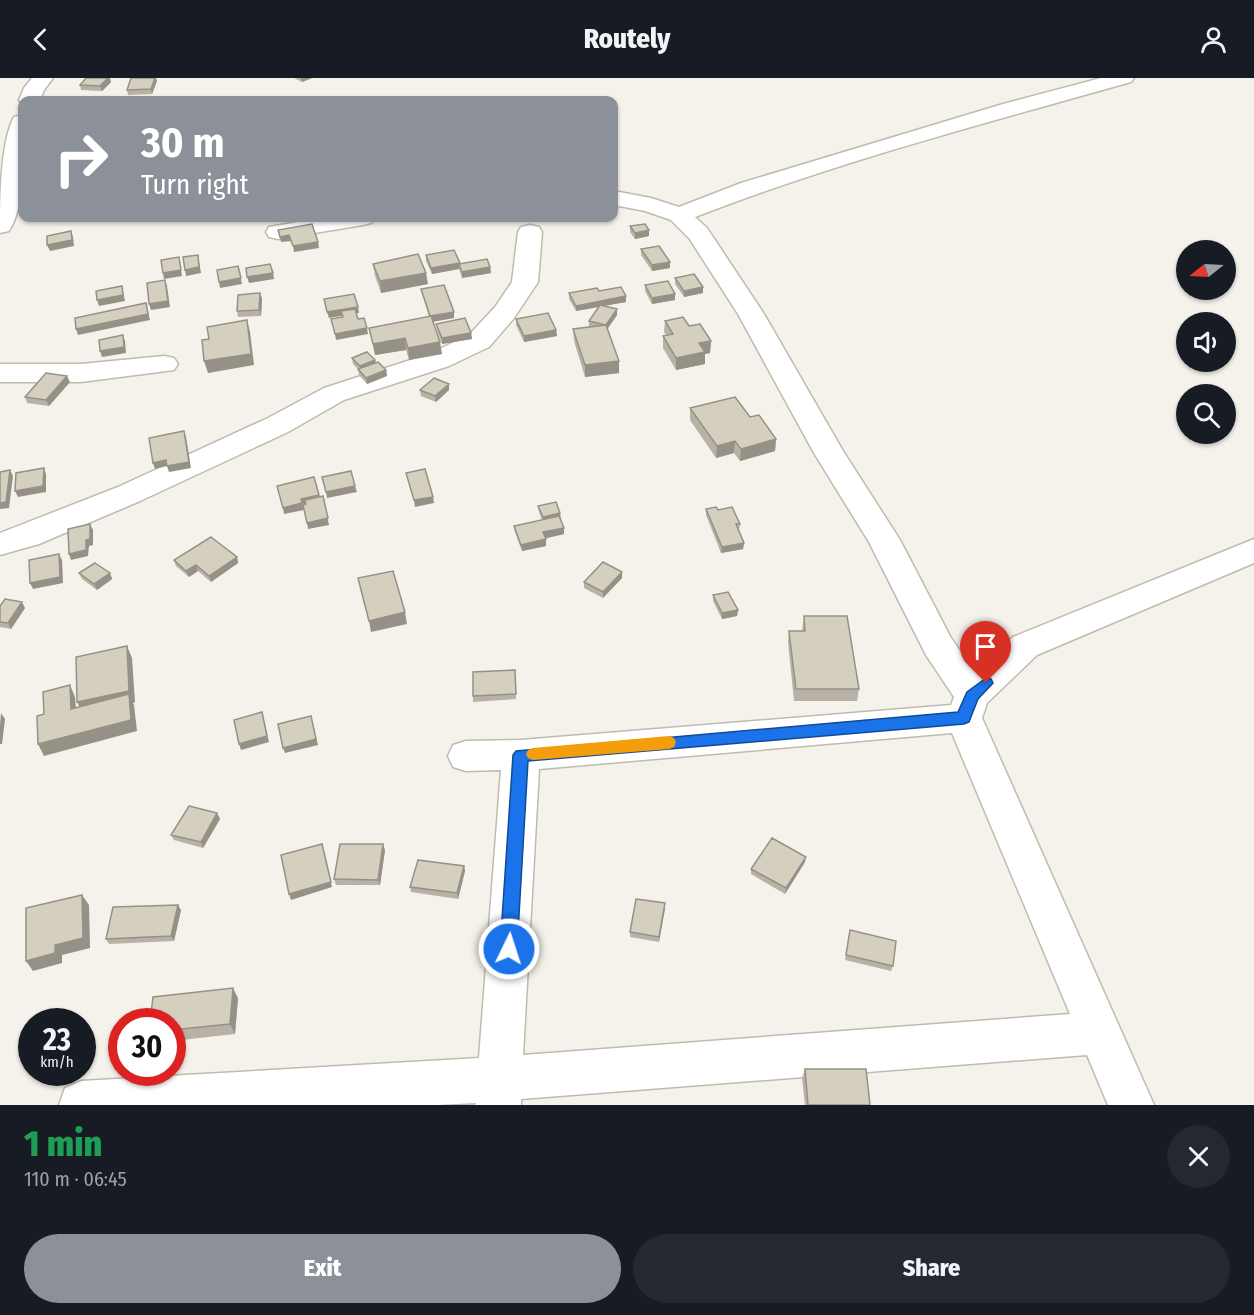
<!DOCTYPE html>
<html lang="en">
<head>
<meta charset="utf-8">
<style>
  body { margin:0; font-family:"Fira Sans Condensed",sans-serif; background:#242831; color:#f1f3f6; height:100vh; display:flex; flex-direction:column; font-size:22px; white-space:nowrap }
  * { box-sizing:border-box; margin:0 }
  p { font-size:20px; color:#9ea1a6 }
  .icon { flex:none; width:33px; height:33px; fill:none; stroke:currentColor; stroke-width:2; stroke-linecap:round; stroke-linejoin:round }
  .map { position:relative; height:1027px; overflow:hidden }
  .panel { display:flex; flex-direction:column; background:#171b24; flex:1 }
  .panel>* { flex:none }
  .banner { position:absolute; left:18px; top:18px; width:600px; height:126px; border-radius:12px; box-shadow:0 2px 4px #0004; background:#8c9099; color:#fff; overflow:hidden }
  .needle { width:39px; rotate:252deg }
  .controls { position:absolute; left:1176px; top:162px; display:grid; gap:12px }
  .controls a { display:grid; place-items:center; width:60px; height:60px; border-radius:50%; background:#171b24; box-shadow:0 2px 4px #0004; font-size:30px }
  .speed { position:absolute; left:18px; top:930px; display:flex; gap:12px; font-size:30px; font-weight:700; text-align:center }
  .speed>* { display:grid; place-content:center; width:78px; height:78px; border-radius:50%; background:#171b24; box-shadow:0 2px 4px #0004; line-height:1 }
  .speed small { font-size:15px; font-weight:400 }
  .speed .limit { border:9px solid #d22; background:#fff; color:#111 }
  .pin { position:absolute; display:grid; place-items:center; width:51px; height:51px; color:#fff; margin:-62px -26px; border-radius:50% 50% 50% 0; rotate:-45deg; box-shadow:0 0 6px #0007 }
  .pin .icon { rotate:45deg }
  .me { position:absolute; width:66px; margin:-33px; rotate:4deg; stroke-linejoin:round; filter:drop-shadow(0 0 4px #0008) }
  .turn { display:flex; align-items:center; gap:21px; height:126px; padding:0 24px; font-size:27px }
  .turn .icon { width:78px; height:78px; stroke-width:2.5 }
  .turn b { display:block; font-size:42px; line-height:51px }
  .round { display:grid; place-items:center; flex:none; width:63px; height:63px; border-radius:32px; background:#242831 }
  .overview { display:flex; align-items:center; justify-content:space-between; height:102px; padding:0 24px }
  h1 { font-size:36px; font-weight:800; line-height:45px; color:#1e9e55 }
  .action { display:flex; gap:12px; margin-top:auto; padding:12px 24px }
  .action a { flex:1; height:69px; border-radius:36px; background:#8c9099; color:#fff; font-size:24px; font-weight:800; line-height:69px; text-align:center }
  .action a+a { background:#242831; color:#f1f3f6 }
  header { display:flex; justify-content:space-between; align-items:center; height:78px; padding:0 24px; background:#171b24; font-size:27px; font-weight:800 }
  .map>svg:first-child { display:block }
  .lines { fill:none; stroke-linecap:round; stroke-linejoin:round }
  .minor-casing { stroke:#bfbbad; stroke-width:3 }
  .minor { fill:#fff; fill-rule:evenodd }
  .wall { fill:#b7b2a5 }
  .shaded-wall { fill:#959186 }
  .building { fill:#d5cfc0; stroke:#959186; stroke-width:1.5 }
  .route { fill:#1a73e8; stroke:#114b97; stroke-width:1.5 }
  .slow { fill:#f59e0b }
</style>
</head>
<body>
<header><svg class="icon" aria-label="back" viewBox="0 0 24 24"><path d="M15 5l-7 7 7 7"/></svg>Routely<svg class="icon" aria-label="person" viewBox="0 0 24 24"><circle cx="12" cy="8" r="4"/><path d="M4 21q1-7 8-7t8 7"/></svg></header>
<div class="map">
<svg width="1254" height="1027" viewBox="0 0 1254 1027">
  <rect width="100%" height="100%" fill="#f4f2ea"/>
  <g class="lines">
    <defs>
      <path id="minor" d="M32,0h21l-9,12 -4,10h-18v4l-3,-4 5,-12z
        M1101,0h33l-3,4c-145,41 -295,80 -436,135l12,11 57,86 79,137 57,89 51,98 24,34 38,-35 241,-98v24l-217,92 -50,48 -5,15 172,387h-46l-21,-50 -566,44v6h-46l1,-2 -40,2h-377l6,-17 16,-7 398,-23 22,-288 -35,1 -13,-4 -5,-11 5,-11 13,-4 55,-1 430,-35 3,-8 -28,-42 -57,-113 -55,-89 -76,-139 -49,-76 -18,-18 -26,-9 -31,-6v-14l37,7 28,9 62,-24 262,-79zM952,655l118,281 -547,41 16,-286z
        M22,37c3,31 4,90 -13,116l-9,2c0,-31 0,-90 14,-116z
        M322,140h53l-4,5 -8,2 -85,14 -9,-2 -3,-5 3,-5z
        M530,147l9,2 3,5 -4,50 -24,36 -25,29 -40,19 -105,34 -56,32 -148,69 -101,43 -39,11v-22l118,-46 150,-69 56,-30 105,-34 40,-19 26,-28 17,-25 6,-50 3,-5z
        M164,278l10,2 4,6 -4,6 -93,12h-81v-18h81z"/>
    </defs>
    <use href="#minor" class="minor-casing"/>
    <use href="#minor" class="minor"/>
  </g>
  <path class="wall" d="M294,0h18l-10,4z
    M157,3l-5,13 -24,1 -1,-5z
    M111,4l-9,9 -21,-1 -1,-5z
    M630,148l19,4v6l-14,3 -5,-7z
    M641,171l29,19 -18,3 -11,-16z
    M426,177l34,9 30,3 1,6 -29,5 -3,-9 -27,5 -6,-13z
    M373,186l55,20 -47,9 -6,-17z
    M675,200l28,9v6l-19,4 -9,-13z
    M645,207l30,9v6l-23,4 -7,-13z
    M421,211l33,29 -21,4 9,32 -33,6 -3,-10 -31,5 -6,-27 60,-11z
    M599,213l27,11 -23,4 14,9 -10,14 12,44 -34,4 -11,-36 -1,-12 16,-2v-6l10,-14 -23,4 -7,-12v-6z
    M260,215l2,6 -1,17 -23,1 -1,-6z
    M516,241l40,11 1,6 -33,6 -8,-17z
    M665,243l24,5 22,15 -1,12 -5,1v10l-29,6 -13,-22v-12l3,-1 -2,-3z
    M436,246l35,9 1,6 -30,5 -5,-14z
    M352,280l23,2 1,2 10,8 1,6 -20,8 -8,-9 -1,-6 -5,-5z
    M70,304l-21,24 -22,-3 -2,-6z
    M420,312h29l-13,12 -15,-6z
    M690,330l60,9 26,22 -1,12 -35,10 -6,-8 -18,5 -26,-38z
    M538,428l23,13 3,9v6l-19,4 1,8 -24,5 -7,-19 -1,-6 28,-6 -3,-8z
    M706,431l12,1 22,14 -1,6 5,13 -1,6 -22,4 -15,-38z
    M237,479l1,6 -27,19 -13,-11 -9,6 -13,-11 -2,-6z
    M622,494v6l-19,20 -19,-10v-6z
    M79,495h31l2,6 -15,11 -15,-11z
    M713,517l25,15 -1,6 -15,3 -9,-18z
    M0,528l25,2 -14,21 -11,-2z
    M804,538l55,73 -2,12h-63l-6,-59 1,-11h13z
    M516,598v23l-43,3v-6z
    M217,735l3,6 -17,29 -29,-8 -3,-5z
    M385,772l-5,35h-44l-2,-6z
    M805,784l-20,32 -34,-20v-5z
    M464,788l1,5 -7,28 -47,-7 -1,-5z
    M665,825l-6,39 -29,-5v-5z
    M181,832l-7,31 -65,3 -3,-5z
    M850,852l43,36 -2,5 -46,-11z
    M238,920l-3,36 -63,7v-19z
    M805,991l65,36h-65l-3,-27z"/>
  <path class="shaded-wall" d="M108,0h2l1,4 -9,9 -2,-5z
    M155,0h1l1,3 -5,13 -1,-5z
    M301,0h11l-10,4z
    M649,152v6l-14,3v-6z
    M71,153l2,6 1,9 -24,5 -3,-6z
    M289,157l2,6 -10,1 -1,-5z
    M318,164l1,6 -25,4 -1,-6z
    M198,177l3,18 -15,3 -1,-6z
    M179,179l3,19 -18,3 -1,-6z
    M670,184v6l-18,3v-6z
    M460,185l-1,1v5l-27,5 -1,-6z
    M238,188l4,18 -22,4 -1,-6z
    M490,189l1,6 -29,5v-6z
    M273,195l1,6 -25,4 -2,-6z
    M426,195l2,11 -47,9 -1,-12z
    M165,202l2,6 3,21 -19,3 -2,-6z
    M122,208l3,15 -26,5 -2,-6z
    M703,209v6l-19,4v-6z
    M260,215l2,6 -1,17 -2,-6z
    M675,216v6l-23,4v-6z
    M626,218v6l-50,9v-5z
    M146,225l4,17 -72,15 -2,-6z
    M358,229l1,6 -30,5 -2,-6z
    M617,231v6l-11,16v-6z
    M454,234v6l-24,4v-6z
    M247,242l3,12 4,33 -46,8 -4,-12z
    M367,250l1,6 -32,6 -1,-6z
    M556,252l1,6 -33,6v-6z
    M471,255l1,6 -30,5v-6z
    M123,257l2,6 1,12 -24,4 -2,-6z
    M405,260l1,12 -31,5 -2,-11z
    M711,263l-1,12 -5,1v10l-29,6v-12l23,-15z
    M440,264l2,12 -33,6 -1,-12z
    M375,282l1,6 -15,6 -1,-6z
    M619,283v12l-34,4v-12z
    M386,292l1,6 -20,8 -1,-6z
    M67,298l3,6 -21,24 -3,-6z
    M449,306v6l-13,12 -1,-6z
    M184,353l2,6 5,31 -22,4 -2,-6 -12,3 -2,-6z
    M776,361l-1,12 -35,10 1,-12z
    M735,363l-1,12 -18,5 1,-12z
    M44,390l2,6v18l-28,5 -3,-6z
    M10,392l3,6 -4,32 -9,1v-6z
    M355,408l2,6 -30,6 -1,-6z
    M319,417l2,6 -18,4 -2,-6z
    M323,418l6,29 -21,4 -1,-6z
    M433,419l1,6 -19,4 -1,-7z
    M302,425l2,7 -20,4 -1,-6z
    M560,435l1,6 -18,4v-6z
    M90,446l3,6v15l-4,1 -1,10 -17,4 -2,-6 17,-14z
    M564,450v6l-21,5v-7z
    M546,461v7l-24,5 -1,-6z
    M744,465l-1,6 -22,4 1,-6z
    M59,476l3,6 1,23 -30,6 -3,-6z
    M237,479l1,6 -27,19 -2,-6z
    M196,487l2,6 -9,6 -3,-6z
    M622,494v6l-19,20v-6z
    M110,495l2,6 -15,11 -3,-6z
    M22,524l3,6 -14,21 -3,-6z
    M738,532l-1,6 -15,3v-6z
    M405,534l2,12 -36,8 -2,-11z
    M127,568l5,12 3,44 -2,1 1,2 3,26 -93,25 -6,-12 45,-30 -6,-12z
    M70,607l5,12 2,23 -6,-11z
    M262,634l7,30 -28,8 -2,-6z
    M1,635l4,6 -3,25h-2v-19z
    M311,638l7,29 -33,8 -2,-5z
    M217,735l3,6 -17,29 -2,-6z
    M322,766l10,43 -41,13 -2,-6z
    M383,766l2,6 -5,35 -2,-5z
    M806,779l-1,5 -20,32 1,-6z
    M464,788l1,5 -7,28 -1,-6z
    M82,817l7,10 1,43 -28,7v8l-29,8 -7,-10 29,-16z
    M665,825v6l-6,33v-5z
    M178,827l3,5 -7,31 -3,-5z
    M233,910l5,10 -3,36 -5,-10z"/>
  <path class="building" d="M86,0h22l-8,8 -20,-1z
    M131,0h24l-4,11 -24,1z
    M312,146l6,18 -25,4 -4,-11 -9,2 -2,-7z
    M645,146l4,6 -14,3 -5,-7z
    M71,153l1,9 -25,5v-9z
    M659,168l11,16 -18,3 -11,-16z
    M454,172l6,13 -29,5 -5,-13z
    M418,176l8,19 -46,8 -7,-17z
    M198,177l1,12 -14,3 -2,-13z
    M179,179l2,13 -18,3 -2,-13z
    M487,181l3,8 -28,5 -3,-8z
    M270,186l3,9 -26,4 -1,-9z
    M238,188l3,12 -22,4 -2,-12z
    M694,196l9,13 -19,4 -9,-13z
    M165,202l3,21 -19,3 -2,-21z
    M668,203l7,13 -23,4 -7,-13z
    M444,207l10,27 -24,4 -9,-27z
    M122,208l1,9 -26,5 -1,-9z
    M621,209l5,9 -50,10 -7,-13 28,-5 2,3z
    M260,215l-1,17 -22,1 1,-16z
    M354,216l4,13 -31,5 -3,-13z
    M146,225l2,11 -72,15 -1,-11z
    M600,227l17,4 -11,16 -17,-4z
    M355,231l3,10 6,-1 3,10 -32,6 -4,-15 12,-2 -2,-6z
    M548,235l8,17 -32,6 -8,-17z
    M431,238l9,26 -32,6 -3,-10 -32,6 -4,-16z
    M683,239l6,9 11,-2 11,17 -12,2 6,9 -29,6 -13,-22 10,-2 -8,-13z
    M465,240l6,15 -29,5 -6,-14z
    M247,242l4,34 -47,7 -2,-21 7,-1 -2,-12z
    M606,247l13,36 -34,4 -12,-36z
    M123,257l1,12 -24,4 -1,-11z
    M367,274l8,8 -15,6 -8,-8z
    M378,284l8,8 -20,8 -8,-9z
    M46,295l21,3 -21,24 -21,-3z
    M434,300l15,6 -14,12 -15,-6z
    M735,319l15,20 9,-2 17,24 -35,10 -6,-8 -18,5 -27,-38z
    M184,353l5,31 -22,4 -1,-6 -13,3 -4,-25z
    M44,390l-1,18 -28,5 1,-18z
    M425,391l8,28 -19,3 -8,-27z
    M10,392l-4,32 -6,1v-31z
    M351,393l4,15 -29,6 -4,-15z
    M314,399l5,18 -18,4 1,4 -19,5 -6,-22z
    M323,418l5,22 -21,5 -4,-18 3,-1 -1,-4z
    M556,424l4,11 -17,4 -5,-11z
    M716,429l2,3 14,-3 8,17h-4l8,19 -22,4 -16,-38z
    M559,438l5,12 -21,4 3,7 -25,6 -7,-19z
    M90,446v15l-4,1v10l-17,4 -1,-25z
    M211,459l26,20 -28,19 -13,-11 -10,6 -12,-11z
    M59,476l1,23 -30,6 -1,-23z
    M603,484l19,10 -19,20 -19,-10z
    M95,485l15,10 -16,11 -15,-11z
    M393,493l12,41 -36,9 -11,-43z
    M728,514l10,18 -16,3 -9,-18z
    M5,521l17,3 -14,21 -8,-1v-16z
    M804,538h43l12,73h-63l-7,-58h16z
    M127,568l2,45 -52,11 -1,-45z
    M515,592l1,24 -43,2v-24z
    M70,607l1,24 58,-15 2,26 -93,24 -1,-28 7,-2 -1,-22z
    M262,634l5,24 -28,8 -5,-24z
    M311,638l5,23 -33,9 -5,-24z
    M189,728l28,7 -16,29 -30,-7z
    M772,760l34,19 -20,31 -35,-19z
    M322,766l9,38 -42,12 -8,-39z
    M340,766h43l-5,36 -44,-1z
    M418,782l46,6 -7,27 -47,-6z
    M82,817l1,43 -28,7v8l-29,8v-53z
    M636,821l29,4 -6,34 -29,-5z
    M178,827l-7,31 -65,3 7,-32z
    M850,852l46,11 -3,25 -47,-11z
    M233,910l-3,36 -58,6v-8h-22l3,-25z
    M805,991h61l4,36h-62z"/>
  <path class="route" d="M986,600l5,1 2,4 -15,16 -9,23 -5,2 -436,37 -11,188 -2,5 -6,3 -6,-3 -3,-5 13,-194 3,-4 442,-39 9,-20z"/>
  <path class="slow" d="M669,658l5,2 2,4 -2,5 -5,2 -136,11 -5,-2 -2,-4 2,-4 5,-2z"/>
</svg>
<div class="controls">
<a><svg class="needle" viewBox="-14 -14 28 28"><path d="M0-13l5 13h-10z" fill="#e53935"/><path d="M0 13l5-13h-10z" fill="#9ea1a6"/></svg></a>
<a><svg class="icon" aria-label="sound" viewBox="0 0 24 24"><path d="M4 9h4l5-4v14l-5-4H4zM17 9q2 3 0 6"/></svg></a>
<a><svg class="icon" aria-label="search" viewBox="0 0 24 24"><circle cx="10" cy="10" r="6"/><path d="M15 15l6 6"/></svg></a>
</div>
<div class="speed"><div>23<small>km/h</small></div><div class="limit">30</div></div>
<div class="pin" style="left:986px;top:605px;background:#d93025"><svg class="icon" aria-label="arrive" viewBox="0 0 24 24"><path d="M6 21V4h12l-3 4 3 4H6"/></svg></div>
<svg class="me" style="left:509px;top:871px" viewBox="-20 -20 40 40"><circle r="17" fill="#1a73e8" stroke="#fff" stroke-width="3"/><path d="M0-11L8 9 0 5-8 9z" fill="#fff"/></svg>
<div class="banner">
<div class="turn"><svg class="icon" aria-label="right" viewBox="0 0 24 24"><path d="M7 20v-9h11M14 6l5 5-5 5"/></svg><div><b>30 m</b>Turn right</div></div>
</div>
</div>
<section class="panel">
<div class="overview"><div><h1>1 min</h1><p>110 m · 06:45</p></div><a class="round"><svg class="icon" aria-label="close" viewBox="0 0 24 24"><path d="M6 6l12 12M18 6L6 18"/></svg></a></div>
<div class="action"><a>Exit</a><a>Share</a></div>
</section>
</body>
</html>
